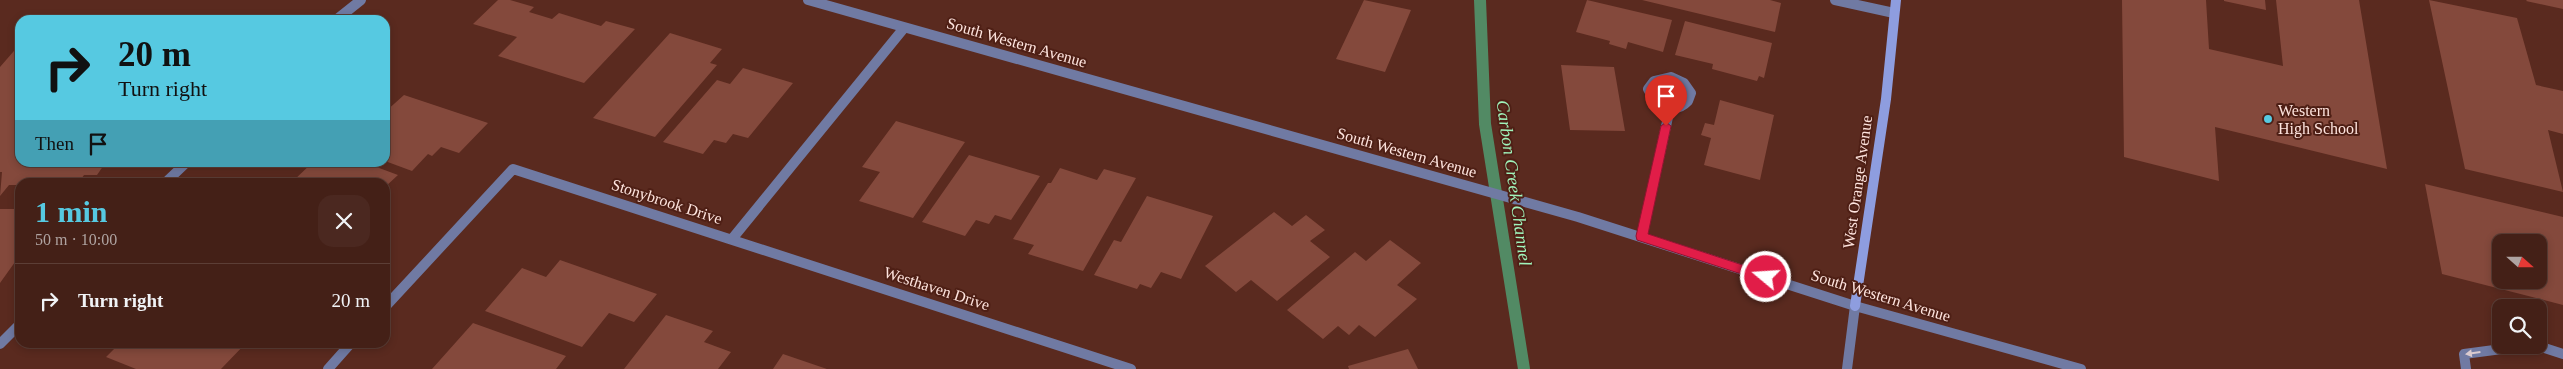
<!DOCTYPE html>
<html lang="en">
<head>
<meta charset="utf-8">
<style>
  body { margin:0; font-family:"Times New Roman",serif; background:#4b2820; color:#f1f3f6; height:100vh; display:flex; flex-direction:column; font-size:19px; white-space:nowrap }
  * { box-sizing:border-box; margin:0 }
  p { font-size:16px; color:#afa3a1 }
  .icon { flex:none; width:28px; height:28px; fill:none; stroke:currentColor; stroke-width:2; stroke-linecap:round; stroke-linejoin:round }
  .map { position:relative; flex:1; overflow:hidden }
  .drawer { position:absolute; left:15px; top:178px; width:375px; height:170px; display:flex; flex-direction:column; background:#442017; border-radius:15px; box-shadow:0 2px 8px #0003,0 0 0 1px #5c3e36 }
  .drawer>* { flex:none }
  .banner { position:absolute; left:15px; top:15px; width:375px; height:152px; border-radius:15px; box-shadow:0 2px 8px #0003,0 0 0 1px #5c3e36; background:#56c9e1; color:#111; overflow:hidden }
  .needle { width:32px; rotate:111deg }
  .tools { position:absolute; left:2492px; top:234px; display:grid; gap:10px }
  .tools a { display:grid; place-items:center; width:55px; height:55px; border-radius:10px; background:#442017; box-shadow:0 2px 8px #0003,0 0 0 1px #5c3e36; font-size:25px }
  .pin { position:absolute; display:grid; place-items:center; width:42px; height:42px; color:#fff; margin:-51px -21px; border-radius:50% 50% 50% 0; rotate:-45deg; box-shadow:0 0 5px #0007 }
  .pin .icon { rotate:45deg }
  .me { position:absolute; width:55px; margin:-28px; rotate:288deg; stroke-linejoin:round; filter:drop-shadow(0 0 4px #0008) }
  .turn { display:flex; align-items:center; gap:18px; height:105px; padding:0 20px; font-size:22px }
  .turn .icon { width:65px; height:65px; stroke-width:2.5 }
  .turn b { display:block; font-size:35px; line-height:42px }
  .then { display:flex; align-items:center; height:48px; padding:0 20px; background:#0003; gap:10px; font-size:19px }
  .round { display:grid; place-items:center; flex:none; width:52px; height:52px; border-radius:15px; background:#4b2820 }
  .head { display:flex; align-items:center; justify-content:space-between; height:85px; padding:0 20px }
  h1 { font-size:30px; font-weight:600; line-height:38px; color:#56c9e1 }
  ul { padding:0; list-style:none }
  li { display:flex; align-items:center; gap:15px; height:75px; padding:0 20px; border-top:1px solid #5c3e36 }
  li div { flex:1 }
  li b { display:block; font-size:19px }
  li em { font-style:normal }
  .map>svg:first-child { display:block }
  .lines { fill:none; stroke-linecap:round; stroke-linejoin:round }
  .stream { stroke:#528a64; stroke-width:12 }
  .building { fill:#84493c; fill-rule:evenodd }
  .service { stroke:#707aa3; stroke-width:10 }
  .minor { stroke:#707aa3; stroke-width:10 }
  .tertiary { stroke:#707aa3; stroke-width:10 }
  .secondary { stroke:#8e9ddf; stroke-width:10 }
  .oneway { fill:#dacacf }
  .route { fill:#e11d48; stroke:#92132f }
  .poi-dot { fill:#56c9e1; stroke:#4e1f15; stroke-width:2 }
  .labels { text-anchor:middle; stroke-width:4; stroke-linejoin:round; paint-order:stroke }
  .street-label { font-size:16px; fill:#fee4de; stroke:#4e1f15 }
  .poi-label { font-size:16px; fill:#fee4de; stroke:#4e1f15; text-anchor:start }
  .water-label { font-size:18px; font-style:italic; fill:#a0f4bb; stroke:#4e1f15 }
</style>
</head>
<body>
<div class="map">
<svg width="2563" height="369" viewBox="0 0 2563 369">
  <rect width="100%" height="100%" fill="#5a2a1f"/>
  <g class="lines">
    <path class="stream" d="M1480,0l5,124 39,245"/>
  </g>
  <path class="building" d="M498,0h12l24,7 -5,5 23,7 7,-6 42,13 5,-5 29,8 -51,54 -86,-27 19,-19 -44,-13z
    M1364,0l47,10 -26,62 -49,-13z
    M1587,0l85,20 -9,32 -35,-10 -2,7 -17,-5 1,-3 -34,-9z
    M1642,0h128l11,3 -6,29z
    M2122,0h84l3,49 74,17 -7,-66h83l28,169 -172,-42 4,54 -95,-24z
    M2224,0h41l1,10 -42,-9z
    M2429,0l88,18 19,67 27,6v43l-15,-4 15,62 -98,-23z
    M2527,0h36v9l-37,-8z
    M1685,21l87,22 -8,35 -5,-2 -2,5 -45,-12 1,-5 -38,-9z
    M670,33l52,16 -12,14 7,2 -62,72 -62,-19z
    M20,44v118h86l-9,13h-13l-5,7h-59v3h-11l-9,11 2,-24h-2v-105z
    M1561,65l53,2 11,64 -55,-1z
    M743,68l50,15 -45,55 -15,-4 -7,9 -12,-3 -11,14 -40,-12 54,-62 13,4z
    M404,95l84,28 -29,30 -18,-6 -9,9 -4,-2 -16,17 -27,-10v-49z
    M1720,100l54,15 -14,65 -56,-15 7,-27 -10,-3 4,-12 9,2z
    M896,121l69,21 -52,76 -54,-17 21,-29 -18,-5z
    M969,155l71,21 -29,44 -16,-5 -6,9 -13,-4 -11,16 -43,-14z
    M313,162h50l35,13 -13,12v-5h-93z
    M1060,168l37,12 7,-11 32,9 -53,93 -55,-17 6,-9 -21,-6 35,-56h3z
    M2425,184l138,33v88l-121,-31zM2501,242h38v38h-38z
    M1147,196l66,20 -32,63 -20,-7 -10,16 -11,-4 -3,5 -43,-14 20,-35 7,2z
    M0,209h20v46l-20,28z
    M1274,212l18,14 14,-11 19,15 -15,11 20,16 -53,44 -26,-21 -15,12 -31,-26z
    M1390,240l31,23 -24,22 20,14 -42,38 -16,-12 -10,10 -11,-9 -15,13 -36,-29 68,-58 11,9z
    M560,260l97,34 -23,28 -25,-9 -27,34 -97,-36 37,-43 24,9z
    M666,315l47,16 -9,11 27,10 -13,17h-94z
    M473,323l93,33 -10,13h-124z
    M121,342h126l-26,27h-85l-30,-12z
    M1408,349l10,20h-69l-1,-3z
    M783,354l44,15h-54z"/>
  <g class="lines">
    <path class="service" d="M1835,0l59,13
      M336,20l25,-20
      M1671,77l13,6 7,10 -3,8c-13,14 -33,4 -40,-12l6,-8z
      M166,182l21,-20
      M1642,236l28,-128
      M0,344l20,-20
      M2535,345l28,9
      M2466,369l-2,-15 68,-9"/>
    <path class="minor" d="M732,239l172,-211
      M385,307l128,-138 618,200
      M328,369l24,-27"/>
    <path class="tertiary" d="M808,0l770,217 277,89 226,63
      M1847,369l8,-63"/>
    <path class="secondary" d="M1855,306l31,-207 10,-99"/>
  </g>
  <defs><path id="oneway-solid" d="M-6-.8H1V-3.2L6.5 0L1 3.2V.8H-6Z" transform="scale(1.25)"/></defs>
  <use class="oneway" href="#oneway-solid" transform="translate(2473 353) rotate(172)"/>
  <path class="route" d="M1666,122l5,4 -23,108 122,40v6l-4,2 -129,-42 -1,-4 25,-110z"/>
  <circle class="poi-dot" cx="2268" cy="119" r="5"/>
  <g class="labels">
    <g class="street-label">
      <text transform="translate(1017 42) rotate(16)" y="6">South Western Avenue</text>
      <text transform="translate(1407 152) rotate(16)" y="6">South Western Avenue</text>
      <text transform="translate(1857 182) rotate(-82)" y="6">West Orange Avenue</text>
      <text transform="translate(667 201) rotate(18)" y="6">Stonybrook Drive</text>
      <text transform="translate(937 288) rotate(18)" y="6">Westhaven Drive</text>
      <text transform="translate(1881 295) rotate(17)" y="6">South Western Avenue</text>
    </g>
    <g class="poi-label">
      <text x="2278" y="116">Western<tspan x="2278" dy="18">High School</tspan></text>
    </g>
    <g class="water-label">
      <text transform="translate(1514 183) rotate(82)" y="6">Carbon Creek Channel</text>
    </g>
  </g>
</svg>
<div class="tools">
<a><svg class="needle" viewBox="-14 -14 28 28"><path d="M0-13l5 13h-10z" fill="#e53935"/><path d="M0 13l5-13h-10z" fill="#afa3a1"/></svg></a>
<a><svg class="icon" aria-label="search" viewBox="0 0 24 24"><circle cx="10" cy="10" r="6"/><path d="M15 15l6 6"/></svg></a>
</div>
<div class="pin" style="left:1666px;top:126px;background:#d93025"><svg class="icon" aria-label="arrive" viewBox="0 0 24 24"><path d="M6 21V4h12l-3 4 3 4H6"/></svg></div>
<svg class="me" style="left:1766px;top:277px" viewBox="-20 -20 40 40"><circle r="17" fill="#e11d48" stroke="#fff" stroke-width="3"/><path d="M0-11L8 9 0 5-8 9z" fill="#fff"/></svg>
<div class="banner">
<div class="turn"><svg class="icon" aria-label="right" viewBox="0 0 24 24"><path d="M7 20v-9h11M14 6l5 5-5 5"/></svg><div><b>20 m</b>Turn right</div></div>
<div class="then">Then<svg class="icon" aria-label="arrive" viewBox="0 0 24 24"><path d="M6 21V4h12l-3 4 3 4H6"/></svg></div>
</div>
<section class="drawer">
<div class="head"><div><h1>1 min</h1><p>50 m · 10:00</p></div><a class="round"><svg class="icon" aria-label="close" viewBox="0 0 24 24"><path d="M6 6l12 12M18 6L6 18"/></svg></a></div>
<ul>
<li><svg class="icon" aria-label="right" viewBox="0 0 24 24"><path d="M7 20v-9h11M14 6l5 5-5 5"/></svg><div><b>Turn right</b></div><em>20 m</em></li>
</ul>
</section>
</div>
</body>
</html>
